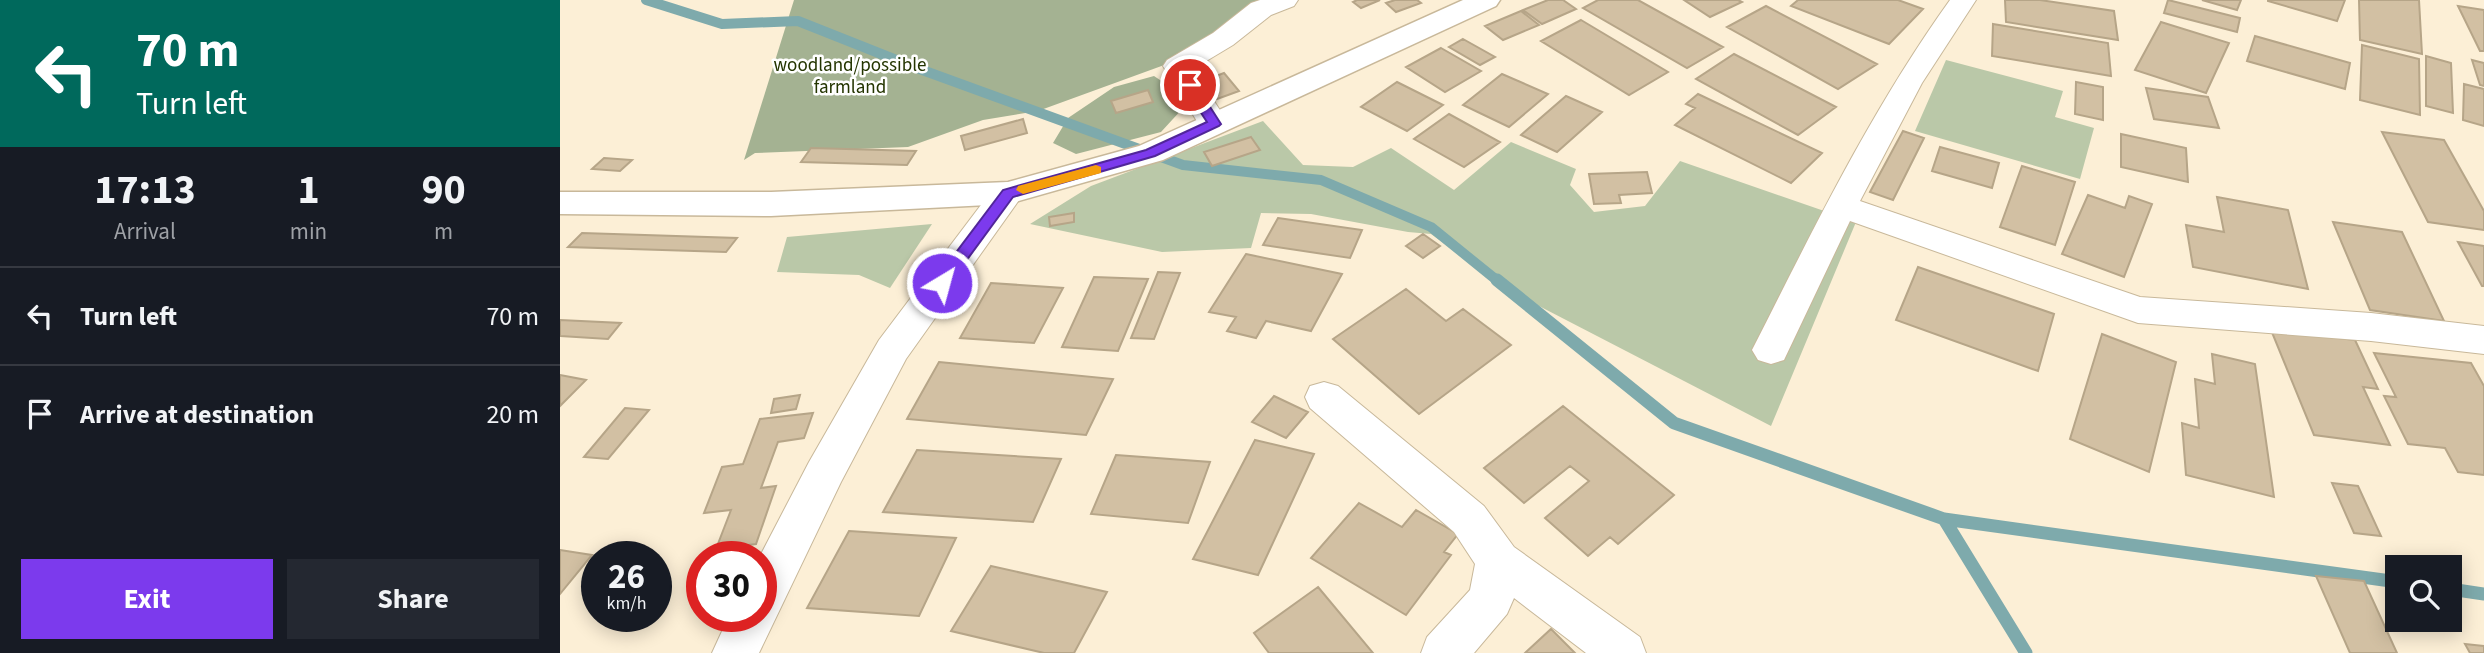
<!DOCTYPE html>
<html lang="en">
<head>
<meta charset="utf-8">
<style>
  body { margin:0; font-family:"Source Sans 3",sans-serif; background:#242831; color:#f1f3f6; height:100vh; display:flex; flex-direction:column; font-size:26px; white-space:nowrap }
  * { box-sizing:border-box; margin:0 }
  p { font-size:23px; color:#9ea1a6 }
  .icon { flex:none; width:38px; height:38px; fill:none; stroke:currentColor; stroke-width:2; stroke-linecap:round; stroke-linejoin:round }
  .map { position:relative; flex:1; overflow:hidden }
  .sheet { display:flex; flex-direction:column; background:#171b24; width:560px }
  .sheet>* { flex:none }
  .top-card { background:#00695c; color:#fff; overflow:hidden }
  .controls { position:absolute; left:1825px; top:555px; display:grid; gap:14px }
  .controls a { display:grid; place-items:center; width:77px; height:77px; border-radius:0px; background:#171b24; box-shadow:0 4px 18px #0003; font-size:35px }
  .speed { position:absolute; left:21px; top:541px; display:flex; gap:14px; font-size:35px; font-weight:700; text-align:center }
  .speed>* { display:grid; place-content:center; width:91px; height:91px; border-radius:50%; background:#171b24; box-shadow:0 4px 18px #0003; line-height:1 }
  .speed small { font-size:18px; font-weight:400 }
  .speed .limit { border:10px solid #d22; background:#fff; color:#111 }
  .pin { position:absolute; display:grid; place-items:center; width:60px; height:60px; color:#fff; margin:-30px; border:4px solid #fff; border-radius:50%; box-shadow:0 2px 7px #0007 }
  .me { position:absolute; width:77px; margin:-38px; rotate:37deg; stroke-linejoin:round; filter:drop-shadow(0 0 5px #0008) }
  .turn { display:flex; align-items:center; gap:24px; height:147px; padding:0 21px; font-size:32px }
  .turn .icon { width:91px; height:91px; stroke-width:2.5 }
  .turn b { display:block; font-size:49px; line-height:60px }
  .eta { display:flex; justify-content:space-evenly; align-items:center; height:119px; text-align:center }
  .eta b { font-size:42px; font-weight:700; line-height:49px }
  .action { display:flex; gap:14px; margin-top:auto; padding:14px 21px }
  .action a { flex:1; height:80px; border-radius:0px; background:#7c3aed; color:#fff; font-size:28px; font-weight:700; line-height:80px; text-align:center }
  .action a+a { background:#242831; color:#f1f3f6 }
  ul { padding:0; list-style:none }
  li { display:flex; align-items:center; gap:21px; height:98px; padding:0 21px; border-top:2px solid #363941 }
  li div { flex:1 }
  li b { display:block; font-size:26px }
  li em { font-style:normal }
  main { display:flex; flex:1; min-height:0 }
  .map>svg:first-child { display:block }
  .green { fill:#bac8a8 }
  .forest { fill:#a4b292 }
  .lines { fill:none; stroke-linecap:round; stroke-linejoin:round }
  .stream-far1 { stroke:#7eaaac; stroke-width:10 }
  .stream { stroke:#7eaaac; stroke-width:13 }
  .building { fill:#d2c0a3; stroke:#b6a588; stroke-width:2 }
  .street-casing { stroke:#c8b89a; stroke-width:2 }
  .secondary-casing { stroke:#c8b89a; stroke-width:3 }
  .street { fill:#fff; fill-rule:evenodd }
  .secondary { fill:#fff; fill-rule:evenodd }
  .route { fill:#7c3aed; stroke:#51269a; stroke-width:2 }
  .slow { fill:#f59e0b }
  .labels { text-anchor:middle; stroke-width:5; stroke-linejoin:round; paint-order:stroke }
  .far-park-label { font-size:19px; fill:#243500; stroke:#fff }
</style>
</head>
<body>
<main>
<section class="sheet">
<div class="top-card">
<div class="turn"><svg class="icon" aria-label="left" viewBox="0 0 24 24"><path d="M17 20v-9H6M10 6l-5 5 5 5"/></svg><div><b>70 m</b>Turn left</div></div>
</div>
<div class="eta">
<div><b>17:13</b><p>Arrival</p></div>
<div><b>1</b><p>min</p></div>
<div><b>90</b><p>m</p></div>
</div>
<ul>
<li><svg class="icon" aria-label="left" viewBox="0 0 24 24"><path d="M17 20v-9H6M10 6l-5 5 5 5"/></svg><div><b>Turn left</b></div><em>70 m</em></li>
<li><svg class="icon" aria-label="arrive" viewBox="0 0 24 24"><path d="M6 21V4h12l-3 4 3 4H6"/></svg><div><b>Arrive at destination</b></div><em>20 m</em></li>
</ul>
<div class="action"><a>Exit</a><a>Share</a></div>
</section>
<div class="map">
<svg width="1924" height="653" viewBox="0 0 1924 653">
  <rect width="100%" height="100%" fill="#fcefd6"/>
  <path class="green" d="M1386,60l117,31 -8,26 39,11 -14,51 -165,-48z
    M703,121l40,44 50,2 38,-19 63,42 57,-48 65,27 -6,16 24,27 51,-6 35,-45 176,61 -85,204 -261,-135 -79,-57 -23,-2 -97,-18 -50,-1 -10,35 -89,4 -132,-28 61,-38z
    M372,224l-42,64 -31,-13 -82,-3 10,-35z"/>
  <path class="forest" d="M234,0h465l2,8 -94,56 -129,47 -55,9 -75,27 -153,6 -11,7z
    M594,76l15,10 15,21 -23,25 -85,22 -23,-11 15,-25 46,-31z"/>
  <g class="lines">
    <path class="stream-far1" d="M86,0l76,24 76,-3 116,46 269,98 138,15 110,47 68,55"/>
    <path class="stream" d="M937,280l177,143 270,96 454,63
      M1384,519l82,134
      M1890,589l34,5"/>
  </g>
  <path class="building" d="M797,0h23l-19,8 -8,-6z
    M835,0h22l4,3 -25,9 -10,-9z
    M988,0h15l13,9 -34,15 -19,-14z
    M1038,0h40l85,47 -36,21 -104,-60z
    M1124,0h54l4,2 -32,15z
    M1238,0h100l25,9 -34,35 -98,-38z
    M1445,0h35l74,11 4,29 -112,-18z
    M1608,0l72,18 -3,14 -73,-19z
    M1642,0h39l-4,10z
    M1785,0l-8,21 -69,-20v-1z
    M1799,0h60l3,54 -62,-14z
    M1206,6l111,58 -39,25 -111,-62z
    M1898,6l26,4v41h-4z
    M961,11l18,14 -36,15 -18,-14z
    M1021,20l87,52 -39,23 -88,-54z
    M1601,22l68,21 -23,50 -71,-23z
    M1433,24l115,19 3,33 -119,-20z
    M1695,36l95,27 -5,26 -98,-28z
    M903,39l32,18 -15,8 -31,-18z
    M1802,45l57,14 1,56 -60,-15z
    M881,48l40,23 -36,21 -39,-25z
    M1174,54l102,53 -38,28 -102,-56z
    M1866,56l25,7 2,50 -27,-7z
    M1912,60l12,3v23l-4,-1z
    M640,65l10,13 -14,5 -10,-13z
    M664,73l15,18 -22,8 -14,-18z
    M942,74l46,20 -39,33 -46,-22z
    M837,82l46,23 -36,26 -46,-24z
    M1516,82l27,5v33l-28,-6z
    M1904,84l20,5v37l-21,-6z
    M1586,88l62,9 11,31 -65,-9z
    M588,90l5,12 -37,11 -5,-12z
    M1138,94l124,59 -31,30 -116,-58 20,-17 -9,-4z
    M1006,96l36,16 -45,40 -36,-17z
    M889,114l51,28 -36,25 -50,-28z
    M463,119l4,14 -62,17 -4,-14z
    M1343,131l21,7 -31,62 -23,-8z
    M1822,132l62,8 40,71v19l-56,-8z
    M1561,134l65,14 2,34 -67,-15z
    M691,137l9,13 -48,16 -8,-14z
    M1380,147l59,16 -7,25 -60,-17z
    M251,148l105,3 -9,14 -106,-3z
    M44,158l28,2 -12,11 -28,-2z
    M1462,166l53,16 -20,63 -55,-18z
    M1087,172l5,21 -33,2 2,8 -27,1 -5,-30z
    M1528,195l37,13 4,-12 23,8 -28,73 -62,-23z
    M1657,197l71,13 20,79 -115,-22 -7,-42 38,7z
    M514,213v9l-24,4 -1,-9z
    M718,218l84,12 -12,28 -87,-13z
    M1773,222l69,10 42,89 -74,-11z
    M22,233l155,5 -11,14 -158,-5z
    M863,234l17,12 -17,12 -17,-12z
    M1898,242l26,4v40h-2z
    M686,254l96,20 -31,57 -45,-10 -10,17 -29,-7 9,-14 -27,-5z
    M1358,267l136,47 -16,57 -142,-51z
    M598,272l22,1 -26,66 -23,-1z
    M534,277l54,2 -30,72 -56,-4z
    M431,283l72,5 -29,55 -74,-5z
    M846,289l40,32 17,-12 48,36 -92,69 -86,-75z
    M0,320l61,3 -13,16 -48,-3z
    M1711,330l84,10 23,49 -15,-2 27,58 -76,-10z
    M1542,334l74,28 -27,110 -79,-33z
    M1814,353l97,10 13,23v89l-26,-3 -13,-24 -37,-4 -24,-48 12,1z
    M1652,354l43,10 19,133 -88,-22 -4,-52 17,5 -4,-49 20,5z
    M379,362l174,17 -27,56 -179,-16z
    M0,375l26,5 -26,26z
    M240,395l-4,14 -25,4 3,-14z
    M714,396l34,16 -22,26 -34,-16z
    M1003,406l111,89 -56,49 -8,-7 -22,19 -43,-38 44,-37 -19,-15 -46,37 -40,-35z
    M65,408l24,2 -41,49 -24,-2z
    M253,413l-9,25 -26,4 -17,46 15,-2 -20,58 -40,5 15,-39 -27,3 18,-46 21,-3 17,-45z
    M695,440l59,14 -56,121 -65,-16z
    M357,450l144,9 -28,63 -150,-10z
    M556,455l94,7 -22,61 -97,-9z
    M1772,483l26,3 23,50 -27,-3z
    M799,503l43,24 14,-17 42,24 -14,18 7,3 -45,60 -95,-57z
    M289,531l107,7 -37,78 -112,-8z
    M0,550l32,5 -32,39z
    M431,566l116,26 -33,61h-30l-93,-22z
    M1756,576l48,5 33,72h-47z
    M758,587l55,66h-104l-15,-20z
    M991,629l24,24h-50z
    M1905,644l19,2v7h-14z"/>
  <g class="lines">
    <defs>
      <path id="street" d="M700,0h38l-4,6 -23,9 -38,30 -40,24 36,55 -4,7 -11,2 -11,-2 -40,-65 4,-6 46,-27 38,-30z
        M1390,0h26l-54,83 -62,118 280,96 231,16 113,13v28l-113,-13 -233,-18 -288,-102 -66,139 -13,4 -13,-4 -6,-10c61,-120 119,-240 198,-350z
        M448,182l12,3 4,8 -118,166 -65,123 -82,171h-47l17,-37h32l-1,-60 49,-94 70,-122 117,-155z
        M764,382l14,4 146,120 30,41 126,90 6,16h-60l-72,-55 -7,16 -33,39h-53l6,-16 43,-47 5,-26 -21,-32 -144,-124 -5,-11 5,-11z"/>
      <path id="secondary" d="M903,0h37l-4,6 -333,154 -155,44 -237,12 -211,-2v-22h211l237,-10 131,-36z"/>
    </defs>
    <use href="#street" class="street-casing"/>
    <use href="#secondary" class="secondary-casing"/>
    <use href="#street" class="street"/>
    <use href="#secondary" class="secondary"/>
  </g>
  <path class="route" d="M630,81l6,4 25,39 -2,2 -64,30 -142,41 -66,90h-11l-2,-4 2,-4 67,-89 143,-40 61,-28 -24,-37z"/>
  <path class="slow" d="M536,165l5,2v6l-78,21 -7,-4 2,-4z"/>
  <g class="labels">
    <g class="far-park-label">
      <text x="290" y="71">woodland/possible<tspan x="290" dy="22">farmland</tspan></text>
    </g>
  </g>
</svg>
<div class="controls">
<a><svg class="icon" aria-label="search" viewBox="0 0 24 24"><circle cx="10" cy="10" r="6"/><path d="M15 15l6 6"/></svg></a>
</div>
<div class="speed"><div>26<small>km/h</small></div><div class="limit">30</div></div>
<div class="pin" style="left:630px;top:85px;background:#d93025"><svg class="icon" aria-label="arrive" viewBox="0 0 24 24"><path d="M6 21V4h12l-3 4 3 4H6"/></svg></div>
<svg class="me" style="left:382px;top:283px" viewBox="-20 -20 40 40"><circle r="17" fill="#7c3aed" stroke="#fff" stroke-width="3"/><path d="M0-11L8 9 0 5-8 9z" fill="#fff"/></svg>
</div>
</main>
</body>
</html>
